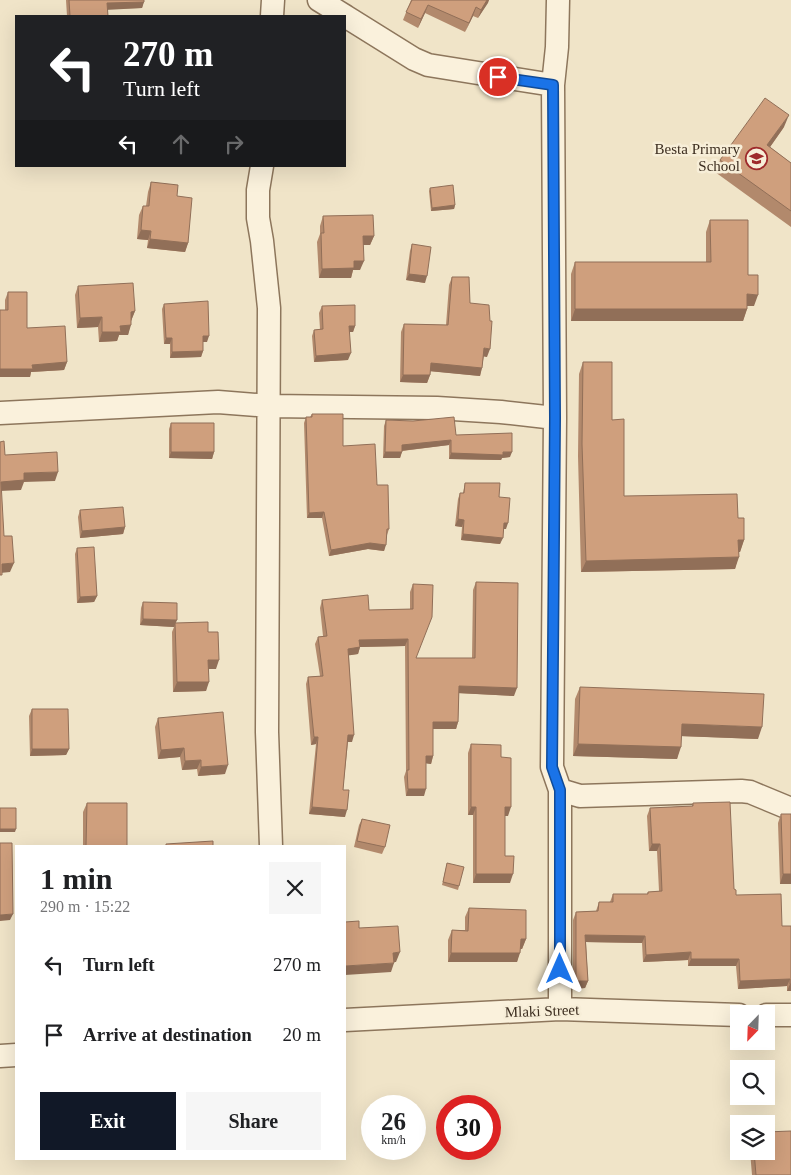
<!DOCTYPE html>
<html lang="en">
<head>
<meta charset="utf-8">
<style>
  body { margin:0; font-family:"Times New Roman",serif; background:#f6f6f6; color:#202124; height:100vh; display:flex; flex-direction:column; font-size:19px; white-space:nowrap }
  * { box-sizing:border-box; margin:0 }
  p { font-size:16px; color:#757577 }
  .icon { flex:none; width:28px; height:28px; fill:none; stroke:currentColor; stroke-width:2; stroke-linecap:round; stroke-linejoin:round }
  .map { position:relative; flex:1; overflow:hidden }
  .panel { position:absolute; left:15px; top:845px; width:331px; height:315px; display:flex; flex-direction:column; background:#fff; border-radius:0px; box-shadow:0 5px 20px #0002 }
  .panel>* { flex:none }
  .guide { position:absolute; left:15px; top:15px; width:331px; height:152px; border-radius:0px; box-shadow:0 5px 20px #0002; background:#202124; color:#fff; overflow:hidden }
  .needle { width:32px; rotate:203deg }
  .buttons { position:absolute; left:730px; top:1005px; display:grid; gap:10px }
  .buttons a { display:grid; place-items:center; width:45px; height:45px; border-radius:0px; background:#fff; box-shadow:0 5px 20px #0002; font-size:25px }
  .speed { position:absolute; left:361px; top:1095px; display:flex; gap:10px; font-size:25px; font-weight:700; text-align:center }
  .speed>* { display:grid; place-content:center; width:65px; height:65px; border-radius:50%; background:#fff; box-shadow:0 5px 20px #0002; line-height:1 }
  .speed small { font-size:12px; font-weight:400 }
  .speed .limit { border:8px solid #d22; background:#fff; color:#111 }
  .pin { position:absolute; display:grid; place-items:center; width:42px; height:42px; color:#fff; margin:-21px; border:2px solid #fff; border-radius:50%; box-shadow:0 1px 5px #0007 }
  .me { position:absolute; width:55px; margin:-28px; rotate:0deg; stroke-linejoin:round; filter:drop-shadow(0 0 4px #0008) }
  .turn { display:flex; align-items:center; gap:18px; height:105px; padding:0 25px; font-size:22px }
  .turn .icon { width:65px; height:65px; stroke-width:2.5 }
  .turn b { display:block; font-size:35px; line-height:42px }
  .lanes { display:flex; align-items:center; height:48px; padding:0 25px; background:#0003; justify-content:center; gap:25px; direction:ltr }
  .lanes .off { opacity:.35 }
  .round { display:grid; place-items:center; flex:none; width:52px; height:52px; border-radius:0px; background:#f6f6f6 }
  .head { display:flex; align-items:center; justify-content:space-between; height:85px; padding:0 25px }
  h1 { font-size:30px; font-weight:700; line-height:38px }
  .action { display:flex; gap:10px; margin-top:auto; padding:10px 25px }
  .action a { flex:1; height:58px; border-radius:0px; background:#111827; color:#fff; font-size:20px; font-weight:700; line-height:58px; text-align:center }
  .action a+a { background:#f6f6f6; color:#202124 }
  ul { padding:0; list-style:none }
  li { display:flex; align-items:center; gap:15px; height:70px; padding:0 25px }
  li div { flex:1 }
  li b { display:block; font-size:19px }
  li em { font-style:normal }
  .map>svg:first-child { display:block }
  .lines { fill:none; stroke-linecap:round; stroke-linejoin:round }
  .minor-casing { stroke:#8d765c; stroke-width:25 }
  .minor { stroke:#faf1dc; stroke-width:22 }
  .wall { fill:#b2896c }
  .shaded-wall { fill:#916f58 }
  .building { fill:#cf9f7d; stroke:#916f58 }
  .route-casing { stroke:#114b97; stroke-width:12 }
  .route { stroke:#1a73e8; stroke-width:9 }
  .labels { text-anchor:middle; stroke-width:5; stroke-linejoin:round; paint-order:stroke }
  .poi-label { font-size:15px; fill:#3d2e20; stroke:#f7eed8; text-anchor:end }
  .street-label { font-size:15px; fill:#3d2e20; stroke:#f7eed8 }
</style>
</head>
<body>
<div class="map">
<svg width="791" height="1175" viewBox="0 0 791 1175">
  <rect width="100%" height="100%" fill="#f0e4c8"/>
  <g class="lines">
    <defs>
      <path id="minor" d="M319,0l26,16
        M558,0l-1,47 -4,38 2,333 -3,349 8,23 20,6 161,-5 9,1 41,17
        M272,16l1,-16
        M345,16l69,43 14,6 125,20
        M262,166l-4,24v28l4,23 7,67 -2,424 4,114
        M0,413l218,-11 51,4 168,2 64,4 54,6
        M560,1009v-219
        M766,1015h25
        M345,1020l215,-11 179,6
        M0,1056l16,-1"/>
    </defs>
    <use href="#minor" class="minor-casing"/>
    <use href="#minor" class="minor"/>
  </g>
  <path class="wall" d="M66,0h78l-2,8 -35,1 1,7h-41z
    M411,0h78l-11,18 -5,-2 -8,16 -40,-19 -7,15 -15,-8z
    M784,127l-14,20 21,16v64l-76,-55 5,-12z
    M151,182l26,14 11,47 -3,9 -38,-4 1,-8 -11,-1 2,-24 4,-9h3l2,-14z
    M430,188l25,17 -1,4 -23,2 -2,-20z
    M323,216l51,20 -4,9h-7l-3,25h-7l-2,8h-32l-2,-36 3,-8v-8z
    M710,220l38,55 6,31h-7v3l-4,12h-172v-47l4,-12h131v-30z
    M412,244l13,39 -19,-3 4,-29z
    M452,277l18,26 17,54 -3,-1 -4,20 -50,-5v4l-3,8 -27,-1 1,-50 3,-8 42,1 3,-40z
    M78,286l57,25 -4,10 -3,14h-9l-2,6 -18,1 -1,-15 -21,1 -2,-33z
    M8,292l19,36 40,34 -3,8 -33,2 -1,5h-30v-67h5v-10z
    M164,304l43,38h-4v9l-2,6 -31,1v-14h-6l-2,-35z
    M322,306l33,20 -2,6h-4l-1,28 -34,2 -2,-26 2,-6 6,-1 -1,-16z
    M583,362l29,58 12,76 114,22 6,22 -4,12h-1l-4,17 -154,3 -3,-116 1,-82z
    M312,414l31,32 34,39 12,44 -2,6 -3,16 -16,-2 -39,7 -7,-38h-15l-3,-95 2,-6h4z
    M386,420l70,15 54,22 -8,1 -1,2 -52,-1v-14l-47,6 -2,7h-17l1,-32z
    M171,423l43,29 -2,7 -43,-1v-29z
    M465,483l34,14 7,32h-2l-4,15 -39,-4 1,-13 -7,-1 3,-27 2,-6h3z
    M80,510l45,17 -2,7 -43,4 -2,-21z
    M77,548l20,48 -3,6 -17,1 -2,-49z
    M476,582l38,114 -55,-3 -1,29 -2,7h-23v27l-2,8 -5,-1 -2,33h-18l-2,-19 2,-6 -1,-125 -45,1 -2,7 -9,1 3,87h-4l-5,48 2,27 -36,-3 7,-70 -5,1 -5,-61 2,-7 12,-1 -5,-32 3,-7 5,-1 -3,-28 2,-8 47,10 41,-1v-17l3,-8 3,74h56l1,-68z
    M143,602l33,21 32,9 8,37h-7l-3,22 -33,1 -1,-60 2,-5 -34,-2 1,-17z
    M580,687l178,52 -76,-3 -5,23 -104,-3 2,-57z
    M32,709l37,40 -3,6 -36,1 -1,-40z
    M158,718l67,56 -27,2 -1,-7 -15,1 -2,-13 -22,2 -3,-32z
    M471,744l30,13 7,59h-3v40l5,27h-37v-68h-5v-62z
    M87,803l40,43h-44v-34z
    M693,803l41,86 2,6 46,31h9v65h-4v-5l-49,3 -2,-23h-48v-6l-45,2 -1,-19 -56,-1 2,39 -3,7 -12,1v-69l3,-8 20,-1 3,-9h11l3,-8h34l1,-2 11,-1 -2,-40h-8l-2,-35 3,-8 42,-2z
    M781,814l10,70h-11l-2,-61z
    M362,819l23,28 -3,7 -28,-7 5,-22z
    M447,863l12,23 -1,4 -16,-5z
    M469,908l57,31 -4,10h-2l-3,13h-69v-22l4,-10h13v-13z
    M750,1151h16l25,24h-39z"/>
  <path class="shaded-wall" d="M487,0h2l-1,3 -10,15 3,-8z
    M144,2l-2,6 -37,2 2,-7z
    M428,5l-3,8 -7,15 3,-9z
    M476,7l-3,9 -8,16 4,-9z
    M789,115l-5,12 -21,30 4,-12z
    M455,205l-1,4 -23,2 1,-3z
    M141,230l10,1 -3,9 -11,-1z
    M363,236h11l-4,9h-11z
    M150,239l38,4 -3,9 -38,-4z
    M354,261h10l-4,9h-7l-2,8h-32l3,-9z
    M409,274l18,2 -2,7 -19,-3z
    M747,294l11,1 -4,11h-11z
    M575,309h172l-4,12h-172z
    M135,311l-4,10v-9z
    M102,317l-4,10 -21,1 3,-10z
    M131,325l-3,10h-9l-2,6 -18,1 3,-10 18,-6z
    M349,326h6l-2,6h-6z
    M203,336h6l-2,6h-7z
    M166,338h6l-2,6h-6z
    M484,348l6,1 -3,8 -6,-1z
    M203,351l-2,6 -31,1 2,-6z
    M351,353l-3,7 -34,2 2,-6z
    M67,362l-3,8 -33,2 -1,5h-30v-8l32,-4z
    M431,363l51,5 -2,8 -52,-5z
    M403,375h27l-3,8 -27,-1z
    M451,440l-2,5 -49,6 2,-6z
    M171,452h43l-2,7 -43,-1z
    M385,452h17l-2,6h-17z
    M512,452l-2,5 -8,1 -1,2 -52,-1 2,-6z
    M58,472l-3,9 -31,1 -3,8 -21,1 1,-9 23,-9z
    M324,512l-2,6h-15l2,-5z
    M458,519l6,1 -2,7 -7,-1z
    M504,523h4l-2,6h-4z
    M125,527l-2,7 -43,4 2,-7z
    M463,534l40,4 -3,6 -39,-4z
    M738,540h6l-4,12h-6z
    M370,543l16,2 -2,6 -16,-2 -39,7 2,-6z
    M739,557l-4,12 -154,3 5,-11z
    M14,563l-4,9 -10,1 2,-9z
    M97,596l-3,6 -17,1 3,-6z
    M143,619l34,1 -3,7 -34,-2z
    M408,639l-3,7 -45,1 -2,7 -13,2 3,-7 11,-9z
    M208,660h11l-3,9h-11z
    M177,682h32l-3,9 -33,1z
    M459,686l58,2 -3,8 -58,-3z
    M433,722h25l-2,7h-26z
    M682,724l80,3 -4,12 -80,-3z
    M348,735h6l-2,7h-6z
    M314,737h4l-2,7 -5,1z
    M578,744l103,3 -4,12 -104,-3z
    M184,748l-4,9 -22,2 3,-9z
    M32,749h37l-3,6 -36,1z
    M426,756h7l-2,8 -8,-1z
    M201,760l-4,9 -15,1 3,-9z
    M228,765l-3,9 -27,2 3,-9z
    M408,789h18l-2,7h-18z
    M312,807l35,3 -2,7 -36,-3z
    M471,807h5l-3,8h-5z
    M505,807h6l-3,9h-6z
    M0,829h16l-1,3h-15z
    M652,844h8l-3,7h-8z
    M476,874h37l-3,9h-37z
    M783,874h8v10h-11z
    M13,914l-3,6 -10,1v-6z
    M585,935l60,1 -3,7 -59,-1z
    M521,939h5l-4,10 -5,-1z
    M400,952l-4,10h-6l3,-9z
    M691,952l-3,8 -45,2 3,-7z
    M451,953h69l-3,9h-69z
    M691,959h48l-3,7h-48z
    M394,963l-3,9 -46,3v-9z
    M790,979l-3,7 -49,3 2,-8z
    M576,981h12l-3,7 -12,1z
    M790,984h1v7h-4z"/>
  <path class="building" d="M69,0h75v2l-37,1 1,13h-38z
    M412,0h75l-6,10 -5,-3 -7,16 -41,-18 -7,14 -15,-7z
    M765,98l24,17 -22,30 24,18v48l-71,-51z
    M151,182l27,3 -1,11 15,2 -4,45 -38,-4 1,-8 -10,-1 2,-24h6z
    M453,185l2,20 -23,3 -2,-20z
    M373,215l1,21h-11l1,25h-10v7l-32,1 -1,-36h3l-1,-17z
    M710,220h38v55h10v20l-11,-1v15h-172v-47h136z
    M412,244l19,3 -4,29 -18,-2z
    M452,277h17l1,26 19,2 1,16h2l-2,28 -6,-1 -2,20 -51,-5 -1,12h-27l1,-51 44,1z
    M133,283l2,28 -4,1v13l-11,1 1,6h-19v-15l-22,1 -2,-32z
    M8,292h19v36l38,-2 2,36 -35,3 1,4h-33v-59h8z
    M208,301l1,35h-6v15l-31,1v-14h-6l-2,-34z
    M355,305v21h-6l2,27 -35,3 -2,-26 9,-1 -1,-23z
    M583,362h29v58l12,-1v77l113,-2 1,24h6v22h-6l1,17 -153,4 -4,-117z
    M312,414h31v32l32,-2 2,41h11l1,44h-2l-1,16 -16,-2 -39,7 -7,-38 -15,1 -3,-96h6z
    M454,417l2,18 56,-2v19h-9v3l-52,-2v-13l-49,5v7h-17l1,-32 27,1z
    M171,423h43v29h-43z
    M4,441l1,14 52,-3 1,20 -34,1v7l-23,2 3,54h8l2,27 -12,1v11h-2v-133z
    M465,483h35l-1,14 11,1 -2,25h-4l-1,15 -40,-4 1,-14 -6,-1 2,-26h4z
    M123,507l2,20 -43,4 -2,-21z
    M94,547l3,49 -17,1 -3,-49z
    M476,582l42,1 -1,105 -58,-2 -1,36h-25v34h-7v33h-18l-1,-19h2l-1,-131 -49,1 1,7 -12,2 6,86h-6l-5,55h6l-2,20 -35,-3 6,-70h-4l-6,-60 15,-1 -5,-39 9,-1 -5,-36 46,-5 1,15 44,-1v-25l20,1 -1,32 -16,41h59z
    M143,602l34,1v17l-34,-1z
    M208,622v10h10l1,28h-11l1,22h-32l-2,-59z
    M580,687l184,7 -2,33 -80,-3 -1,23 -103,-3z
    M32,709h36l1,40h-37z
    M223,712l5,53 -27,2v-7l-16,1 -1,-13 -23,2 -3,-32z
    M471,744l30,1v12l10,1v49h-6v49h9l-1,18h-37v-67h-5z
    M730,802l4,87 2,1v5l45,-1 1,32h9v58h-1v-5l-50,2 -1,-22h-48v-7l-45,3 -1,-19 -60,-1 3,46h-12v-69l22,-1 1,-9h14v-8h35v-2l14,-1 -2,-47h-8l-2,-36 43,-2v-3z
    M87,803h40v43h-41z
    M0,808h16v21h-16z
    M781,814h10v60h-8z
    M362,819l28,6 -5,22 -28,-6z
    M213,841v5h-47v-2z
    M0,843h12l1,71 -13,1z
    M447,863l17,4 -5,19 -16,-4z
    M469,908l57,2v29h-5l-1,14h-69l1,-23 16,1z
    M359,921v7l39,-2 2,26 -7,1 1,10 -49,3v-44z
    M791,1131v44h-35l-2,-24h12v-19z"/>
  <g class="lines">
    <defs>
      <path id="route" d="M498,77l55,8 2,333 -3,349 8,23v179"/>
    </defs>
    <use href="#route" class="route-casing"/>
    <use href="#route" class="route"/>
  </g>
  <defs>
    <symbol id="school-ring" viewBox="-11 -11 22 22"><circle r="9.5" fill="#f7eed8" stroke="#9e2a2b" stroke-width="1.5"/><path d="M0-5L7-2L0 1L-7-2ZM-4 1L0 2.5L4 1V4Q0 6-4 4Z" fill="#9e2a2b"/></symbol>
  </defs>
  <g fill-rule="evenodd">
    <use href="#school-ring" x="744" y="146" width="25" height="25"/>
  </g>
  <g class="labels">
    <g class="poi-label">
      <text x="740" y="154">Besta Primary<tspan x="740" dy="17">School</tspan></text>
    </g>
    <g class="street-label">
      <text transform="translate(542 1011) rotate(-2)" y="5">Mlaki Street</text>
    </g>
  </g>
</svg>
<div class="buttons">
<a><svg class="needle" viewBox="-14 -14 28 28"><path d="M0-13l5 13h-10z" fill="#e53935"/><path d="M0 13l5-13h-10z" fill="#757577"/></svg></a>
<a><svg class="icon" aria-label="search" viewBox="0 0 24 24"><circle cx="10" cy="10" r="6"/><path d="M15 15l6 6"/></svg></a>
<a><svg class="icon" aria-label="layers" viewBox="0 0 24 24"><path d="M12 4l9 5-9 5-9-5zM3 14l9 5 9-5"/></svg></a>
</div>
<div class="speed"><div>26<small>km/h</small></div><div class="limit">30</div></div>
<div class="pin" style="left:498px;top:77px;background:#d93025"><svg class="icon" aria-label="arrive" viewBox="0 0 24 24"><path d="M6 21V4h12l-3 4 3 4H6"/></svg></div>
<svg class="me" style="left:560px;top:969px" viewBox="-20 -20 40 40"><path d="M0-17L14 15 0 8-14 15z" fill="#1a73e8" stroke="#fff" stroke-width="4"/></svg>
<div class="guide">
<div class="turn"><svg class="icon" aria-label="left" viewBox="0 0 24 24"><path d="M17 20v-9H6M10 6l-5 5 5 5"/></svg><div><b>270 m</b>Turn left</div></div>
<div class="lanes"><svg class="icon" aria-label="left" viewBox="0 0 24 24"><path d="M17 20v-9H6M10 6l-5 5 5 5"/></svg><svg class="icon off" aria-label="ahead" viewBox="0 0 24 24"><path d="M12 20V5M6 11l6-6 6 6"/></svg><svg class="icon off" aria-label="right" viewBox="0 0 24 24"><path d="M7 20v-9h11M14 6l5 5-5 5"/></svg></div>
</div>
<section class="panel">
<div class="head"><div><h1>1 min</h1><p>290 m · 15:22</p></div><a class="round"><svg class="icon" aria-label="close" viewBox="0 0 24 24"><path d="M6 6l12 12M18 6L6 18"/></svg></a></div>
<ul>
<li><svg class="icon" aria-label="left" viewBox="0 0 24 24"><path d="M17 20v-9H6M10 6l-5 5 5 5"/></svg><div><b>Turn left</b></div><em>270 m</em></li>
<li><svg class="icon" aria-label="arrive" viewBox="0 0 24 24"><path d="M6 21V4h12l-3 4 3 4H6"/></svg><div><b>Arrive at destination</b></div><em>20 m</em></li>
</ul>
<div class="action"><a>Exit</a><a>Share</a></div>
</section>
</div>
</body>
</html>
